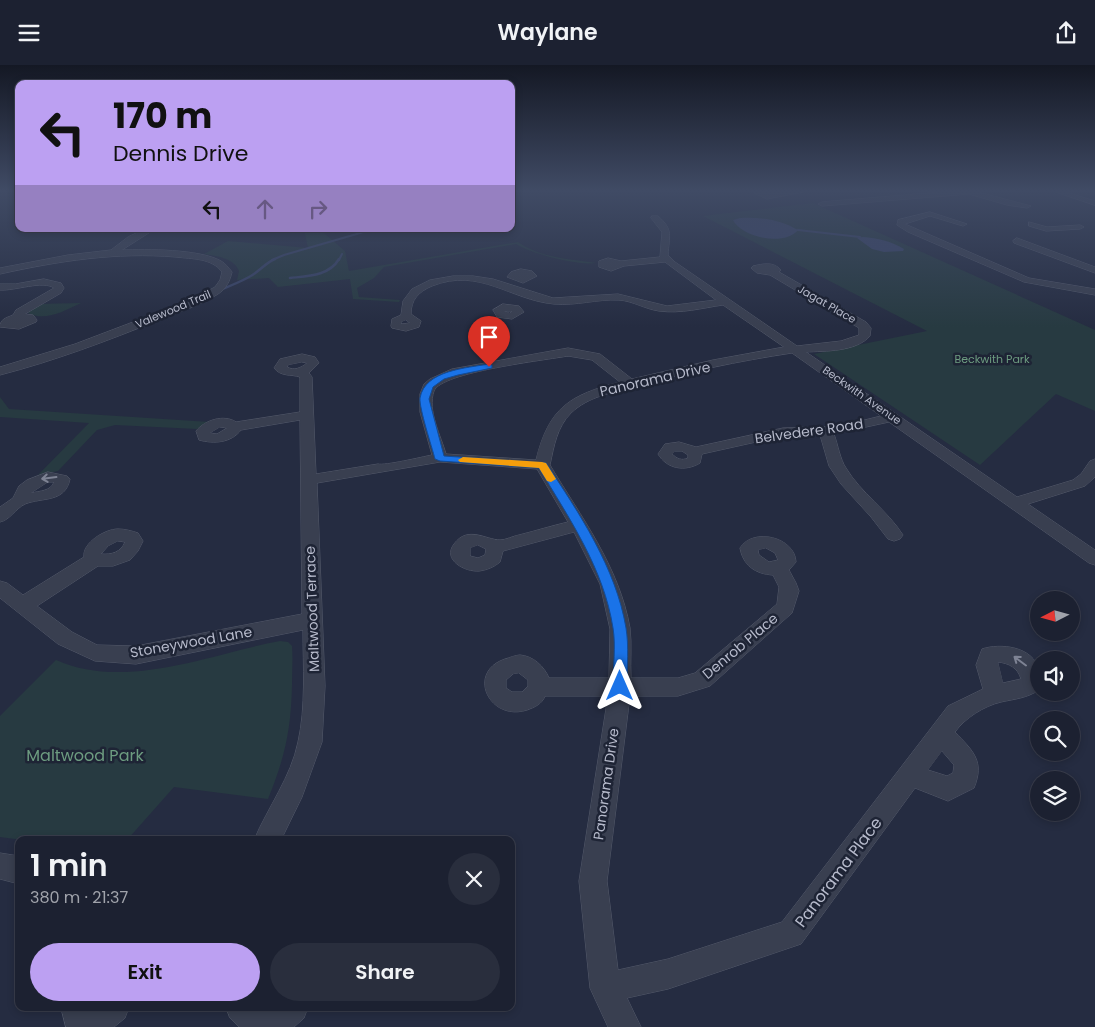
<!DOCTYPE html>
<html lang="en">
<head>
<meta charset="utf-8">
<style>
  body { margin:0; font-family:Poppins,sans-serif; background:#292e3d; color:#f1f3f6; height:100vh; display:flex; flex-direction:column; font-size:19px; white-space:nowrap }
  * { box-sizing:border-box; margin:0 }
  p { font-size:16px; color:#a0a3ab }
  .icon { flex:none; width:28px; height:28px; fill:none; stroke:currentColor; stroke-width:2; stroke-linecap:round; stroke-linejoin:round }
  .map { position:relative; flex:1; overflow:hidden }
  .sheet { position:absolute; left:15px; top:771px; width:500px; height:175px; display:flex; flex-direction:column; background:#1c2131; border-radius:10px; box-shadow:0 2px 8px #0003,0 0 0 1px #3a3e4d }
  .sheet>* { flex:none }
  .top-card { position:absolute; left:15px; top:15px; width:500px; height:152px; border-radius:10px; box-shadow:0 2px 8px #0003,0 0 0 1px #3a3e4d; background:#bca0f2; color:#111; overflow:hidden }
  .needle { width:32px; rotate:264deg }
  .fabs { position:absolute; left:1030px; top:526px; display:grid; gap:10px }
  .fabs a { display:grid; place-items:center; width:50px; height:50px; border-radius:50%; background:#1c2131; box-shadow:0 2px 8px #0003,0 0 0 1px #3a3e4d; font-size:25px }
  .pin { position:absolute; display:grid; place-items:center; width:42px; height:42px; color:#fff; margin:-51px -21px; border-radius:50% 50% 50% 0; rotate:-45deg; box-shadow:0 0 5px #0007 }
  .pin .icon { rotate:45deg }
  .me { position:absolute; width:55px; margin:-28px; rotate:0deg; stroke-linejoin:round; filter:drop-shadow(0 0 4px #0008) }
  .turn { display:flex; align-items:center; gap:18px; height:105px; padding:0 15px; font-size:22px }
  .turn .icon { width:65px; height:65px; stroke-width:2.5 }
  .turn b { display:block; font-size:35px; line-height:42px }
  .lanes { display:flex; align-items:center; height:48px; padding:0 15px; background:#0003; justify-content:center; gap:25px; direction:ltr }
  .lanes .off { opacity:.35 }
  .round { display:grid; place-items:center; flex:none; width:52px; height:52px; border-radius:26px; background:#292e3d }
  .head { display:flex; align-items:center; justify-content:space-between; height:85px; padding:0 15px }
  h1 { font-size:30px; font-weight:600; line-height:38px }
  .button { display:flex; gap:10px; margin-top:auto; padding:10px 15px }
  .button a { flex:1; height:58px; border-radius:30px; background:#bca0f2; color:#111; font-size:20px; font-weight:600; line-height:58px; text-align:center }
  .button a+a { background:#292e3d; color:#f1f3f6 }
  header { display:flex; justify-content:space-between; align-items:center; height:65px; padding:0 15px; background:#1c2131; font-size:22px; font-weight:600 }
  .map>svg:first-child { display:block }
  .green { fill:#273a41 }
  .water { fill:#394468 }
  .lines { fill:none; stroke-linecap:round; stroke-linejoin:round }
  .stream-far1 { stroke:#394468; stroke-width:2 }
  .stream { stroke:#394468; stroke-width:2.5 }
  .minor-casing { stroke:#545a6b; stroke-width:1 }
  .minor { fill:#393f50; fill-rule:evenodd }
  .oneway { stroke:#7e8394 }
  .route { fill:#1a73e8; stroke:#114b97 }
  .slow { fill:#f59e0b }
  .labels { text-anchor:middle; stroke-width:5; stroke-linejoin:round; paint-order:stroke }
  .far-street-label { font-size:11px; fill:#b6bacb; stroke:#1e2435 }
  .far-park-label { font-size:11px; fill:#6d9c80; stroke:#1e2435 }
  .street-label { font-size:14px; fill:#b6bacb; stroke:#1e2435 }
  .near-park-label { font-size:16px; fill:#6d9c80; stroke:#1e2435 }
  .near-street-label { font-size:16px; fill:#b6bacb; stroke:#1e2435 }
</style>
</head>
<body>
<header><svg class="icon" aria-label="menu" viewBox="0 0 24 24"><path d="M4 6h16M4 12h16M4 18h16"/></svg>Waylane<svg class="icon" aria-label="share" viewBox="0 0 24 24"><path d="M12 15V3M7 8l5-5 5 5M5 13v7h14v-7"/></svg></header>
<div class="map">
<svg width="1095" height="962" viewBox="0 0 1095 962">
  <rect width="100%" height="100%" fill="#252c41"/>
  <path class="green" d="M813,138l282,127v81l-39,-17 -76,71 -166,-111 113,-23 -224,-115z
    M304,164h15l26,22 4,20 169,-29c22,16 53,17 78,21 -17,3 -64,-9 -80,-19l-132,23 -10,11 -17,10 2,9 41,3 -1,2 -46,-3 -3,-20 -72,8 -9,-9 -32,2 2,-9c-5,-13 -22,-15 -35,-17l24,-13 80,7z
    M81,238c-17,8 -36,19 -53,10l10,-9z
    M0,332l9,12 201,13 -13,7 -82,-4 -18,5 -39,41 -20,4 51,-52 -89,-6z
    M280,576l8,1 4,4c1,13 0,26 0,39 -1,45 -7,72 -24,114l-94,-12 -47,53h-104l-23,-3v-121l56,-56c69,31 154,-6 224,-19z"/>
  <path class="water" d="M740,153c20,-1 40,1 58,12 -14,17 -57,7 -65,-10z
    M863,172c15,1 28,4 41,12l-1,2 -19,1 -12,-3 -15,-11z"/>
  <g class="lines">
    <path class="stream-far1" d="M798,165l62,7
      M272,195l12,-5 90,-26
      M339,195l3,-6"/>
    <path class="stream" d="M290,213c18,-2 39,-2 49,-19
      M220,225c10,-4 20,-8 29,-13 10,-5 16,-14 26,-18"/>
    <defs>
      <path id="minor" d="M755,127h48l-36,7 -11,-5z
        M942,127h36l53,14 -4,2 -20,-3 -38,-11 -147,12 -4,-2 4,-2z
        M1056,127h10l29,9v4z
        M930,147l37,12 -4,2 -33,-10 -25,8 124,54 66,11v6l-71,-13 -116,-50 -11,-7 1,-5z
        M652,151h6c16,14 11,20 10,39l7,7 122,84 44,-5 18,-6v-7l-89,-53 -13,-2 -6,-5 2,-2c10,-2 20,-5 28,4l-2,2 87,50 5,6 -1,8c-14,16 -45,15 -64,16l211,145 56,-17 8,-6 9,-13 5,-2v18l-10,9 -57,18 67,46v15l-6,-2 -200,-141 -55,12c4,11 6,25 12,34 15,25 41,42 57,67l-3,4 -6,2 -6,-2 -17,-22 -30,-33 -12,-18 -9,-31 -37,1 -81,18 -2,9c-15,9 -33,6 -42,-9l7,-10 14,-2 17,5 87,-19 57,-2 41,-10 -89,-63c-53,8 -106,19 -158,34 -22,6 -45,9 -63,26 -14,14 -17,33 -21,52 31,52 69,101 80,163 2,16 0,34 1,50h47l17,-5 82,-69 2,-17 -6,-12c-18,-1 -30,-10 -33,-27 13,-21 55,-11 56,14l-7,8 7,13 3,8 -7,22 -82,73 -32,10h-48l-23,185 11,89 50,-11 114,-37 166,-216 35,-17 -7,-24 6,-16c18,-6 51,-3 57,21 1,6 0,14 0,20 -12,8 -24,9 -38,12 -17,4 -36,16 -46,30 18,19 30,29 19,56l-26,13 -33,-13 -114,156 -133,45 -41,9 14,29h-33l-18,-39 -11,-107 29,-185h-63c-3,8 -10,11 -18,14 -38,12 -61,-38 -22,-51 4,-1 11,-4 15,-4 13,1 24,11 29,23h60l1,-49 -10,-45 -26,-52 -71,19 -3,11c-6,5 -13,8 -21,9 -14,1 -37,-11 -25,-27 14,-19 32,-4 46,-4 6,0 13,-4 19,-5 16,-4 32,-9 49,-13l-31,-53 -97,-7 -123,21 8,203 -3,56 -20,55 -21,43h-27c14,-33 37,-63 44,-98 8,-35 5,-77 5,-112l-167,34 -41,-3 -37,-17 -58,-46v-17l7,2 16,12 61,-38c-2,-14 21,-28 34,-28 7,0 14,2 20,4l5,8 -5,10 -8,9 -17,6h-15l-61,40 35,26 25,13 39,1 166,-32 -2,-194 -59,10c-10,13 -27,14 -42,10l-3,-9c9,-11 28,-17 40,-9l64,-10v-35c-9,-3 -19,0 -26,-9l6,-9 22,-5 13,3 4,6 -10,10 3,4 4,97 62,-10c6,2 44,-7 54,-9l-12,-43v-18l4,-10 6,-5 22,-10 116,-21 32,6 32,25 81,-19 71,-13 -61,-42c-21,3 -42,9 -64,6 -14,-2 -26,-10 -40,-11 -22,-1 -43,6 -65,4 -44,-4 -74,-37 -122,-18 -14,6 -21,14 -21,28l10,7 -2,6 -13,4 -14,-3 -1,-2 1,-7 9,-4 2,-14 9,-12 18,-9 23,-4h20l20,3 60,19 65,-4 49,12 49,-6 -51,-38 -41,4 -13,5 -12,-4v-6l9,-3 13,3 39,-4 2,-25 -11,-14zM406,255l4,3 -9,1v-2zM568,291l24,4 28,22c-50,13 -71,25 -84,78l-90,-6c-5,-18 -19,-44 -12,-63 7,-19 112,-31 134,-35zM302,297l5,1c-6,5 -13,8 -20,4l1,-2zM220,362l7,1 -10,6 -7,-1zM675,386h7l6,4v3c-6,3 -11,1 -16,-4zM118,476l7,1c-4,10 -13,13 -24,12l7,-8zM478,480l8,4 -1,6 -7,3 -8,-2v-8zM766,483l9,5 3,7 -9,2 -10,-7 -1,-5zM998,597c11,1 20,6 23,17l-18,4zM519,608l9,7v6l-6,6h-10l-6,-4v-8l7,-6zM942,686l12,14 -1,8 -6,3 -19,-6z
        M1029,157l18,5 33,-2 4,2 -4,2 -34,2 -17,-5z
        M145,164h10l-33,21c24,-1 78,-1 99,11 5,3 7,6 11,11 -2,9 -6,17 -14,22 -18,12 -40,18 -59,26 -52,21 -105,41 -159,55v-8l75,-23 116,-44 24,-13 5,-7 2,-8c-10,-14 -30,-13 -46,-15 -60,-5 -117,4 -176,17v-6l68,-13 43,-5 17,-13z
        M235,164h20c-4,4 -16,4 -20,0z
        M1017,173l78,29v6l-81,-30 -1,-2z
        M521,204l11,2 5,5 -14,7 -16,-6 4,-5z
        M44,214l17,4 3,5 -3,5 -36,21 8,1 4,5 -1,2 -17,7 -19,-2c0,-8 6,-9 13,-12l3,-5 38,-22c-11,-8 -39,3 -54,2v-6h15z
        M503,239l16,2 5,6 -12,7 -15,-2 -4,-7zM504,246h8l-2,2z
        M48,407l19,4 3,3c-5,24 -27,18 -45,25 -10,5 -15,16 -25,18v-15l13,-9 6,-12 8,-6zM48,417h6c-3,9 -14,9 -23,11z
        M0,788l19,3v28l-19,-5z
        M61,942h68l-4,11 -11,9h-48z
        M226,942h82l-4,11 -10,9h-55l-9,-9z"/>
    </defs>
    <use href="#minor" class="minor-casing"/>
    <use href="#minor" class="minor"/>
  </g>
  <defs><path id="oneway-shaft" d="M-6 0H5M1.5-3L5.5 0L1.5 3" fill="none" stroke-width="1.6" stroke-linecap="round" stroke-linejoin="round" transform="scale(1.25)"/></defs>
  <g class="oneway">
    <use href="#oneway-shaft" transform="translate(49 413) rotate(173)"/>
    <use href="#oneway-shaft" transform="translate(1020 596) rotate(-143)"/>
  </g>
  <linearGradient id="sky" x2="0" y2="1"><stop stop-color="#141824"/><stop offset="0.48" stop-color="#404b65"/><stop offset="1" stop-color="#404b65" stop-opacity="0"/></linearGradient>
  <rect width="1095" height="262" fill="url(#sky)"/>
  <path class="route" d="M489,299l3,1v3l-34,7 -14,4 -11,8 -4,12 15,57 102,7c33,50 70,105 80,165 3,18 1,39 1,58l-2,4 -5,2 -5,-2 -2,-4c0,-19 3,-40 0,-58 -9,-59 -44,-110 -74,-160l-99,-7 -5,-2c-3,-12 -16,-51 -15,-61 5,-28 47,-30 69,-34z"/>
  <path class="slow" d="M463,392l79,5 4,1 10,16 -5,3 -4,-1 -8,-13 -79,-6 -2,-2z"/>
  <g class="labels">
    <g class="far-street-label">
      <text transform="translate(827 239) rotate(30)" y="4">Jagat Place</text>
      <text transform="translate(173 244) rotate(-23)" y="4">Valewood Trail</text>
      <text transform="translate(862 330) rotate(35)" y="4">Beckwith Avenue</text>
    </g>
    <g class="far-park-label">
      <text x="992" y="298">Beckwith Park</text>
    </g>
    <g class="street-label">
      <text transform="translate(655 314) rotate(-13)" y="5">Panorama Drive</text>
      <text transform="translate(809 366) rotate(-8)" y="5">Belvedere Road</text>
      <text transform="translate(312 544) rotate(-92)" y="5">Maltwood Terrace</text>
      <text transform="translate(191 577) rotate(-10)" y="5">Stoneywood Lane</text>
      <text transform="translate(740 581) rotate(-40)" y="5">Denrob Place</text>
      <text transform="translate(606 719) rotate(-82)" y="5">Panorama Drive</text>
    </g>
    <g class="near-park-label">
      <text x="85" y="696">Maltwood Park</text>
    </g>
    <g class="near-street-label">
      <text transform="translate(838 807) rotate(-53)" y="6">Panorama Place</text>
    </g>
  </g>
</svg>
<div class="fabs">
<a><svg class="needle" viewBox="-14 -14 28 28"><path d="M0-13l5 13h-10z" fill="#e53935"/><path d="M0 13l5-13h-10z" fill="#a0a3ab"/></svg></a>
<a><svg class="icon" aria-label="sound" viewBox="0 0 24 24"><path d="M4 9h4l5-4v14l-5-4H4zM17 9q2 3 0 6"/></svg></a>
<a><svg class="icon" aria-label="search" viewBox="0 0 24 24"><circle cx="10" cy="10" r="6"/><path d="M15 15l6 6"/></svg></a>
<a><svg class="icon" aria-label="layers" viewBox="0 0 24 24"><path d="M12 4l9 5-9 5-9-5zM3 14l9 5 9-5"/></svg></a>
</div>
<div class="pin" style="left:489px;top:302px;background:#d93025"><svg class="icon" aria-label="arrive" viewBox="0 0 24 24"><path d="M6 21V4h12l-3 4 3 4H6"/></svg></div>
<svg class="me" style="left:620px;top:621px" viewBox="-20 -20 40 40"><path d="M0-17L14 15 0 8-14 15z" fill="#1a73e8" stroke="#fff" stroke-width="4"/></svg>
<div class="top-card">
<div class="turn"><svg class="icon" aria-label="left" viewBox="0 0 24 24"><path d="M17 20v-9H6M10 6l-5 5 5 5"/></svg><div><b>170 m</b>Dennis Drive</div></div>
<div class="lanes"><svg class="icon" aria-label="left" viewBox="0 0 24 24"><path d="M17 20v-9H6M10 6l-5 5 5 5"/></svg><svg class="icon off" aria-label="ahead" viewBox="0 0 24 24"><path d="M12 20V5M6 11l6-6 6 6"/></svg><svg class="icon off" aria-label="right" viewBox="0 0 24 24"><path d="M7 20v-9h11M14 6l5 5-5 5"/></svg></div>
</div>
<section class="sheet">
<div class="head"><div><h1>1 min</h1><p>380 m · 21:37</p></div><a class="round"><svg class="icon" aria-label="close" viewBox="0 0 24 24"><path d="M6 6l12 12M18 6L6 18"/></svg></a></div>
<div class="button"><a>Exit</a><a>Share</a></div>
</section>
</div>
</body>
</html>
